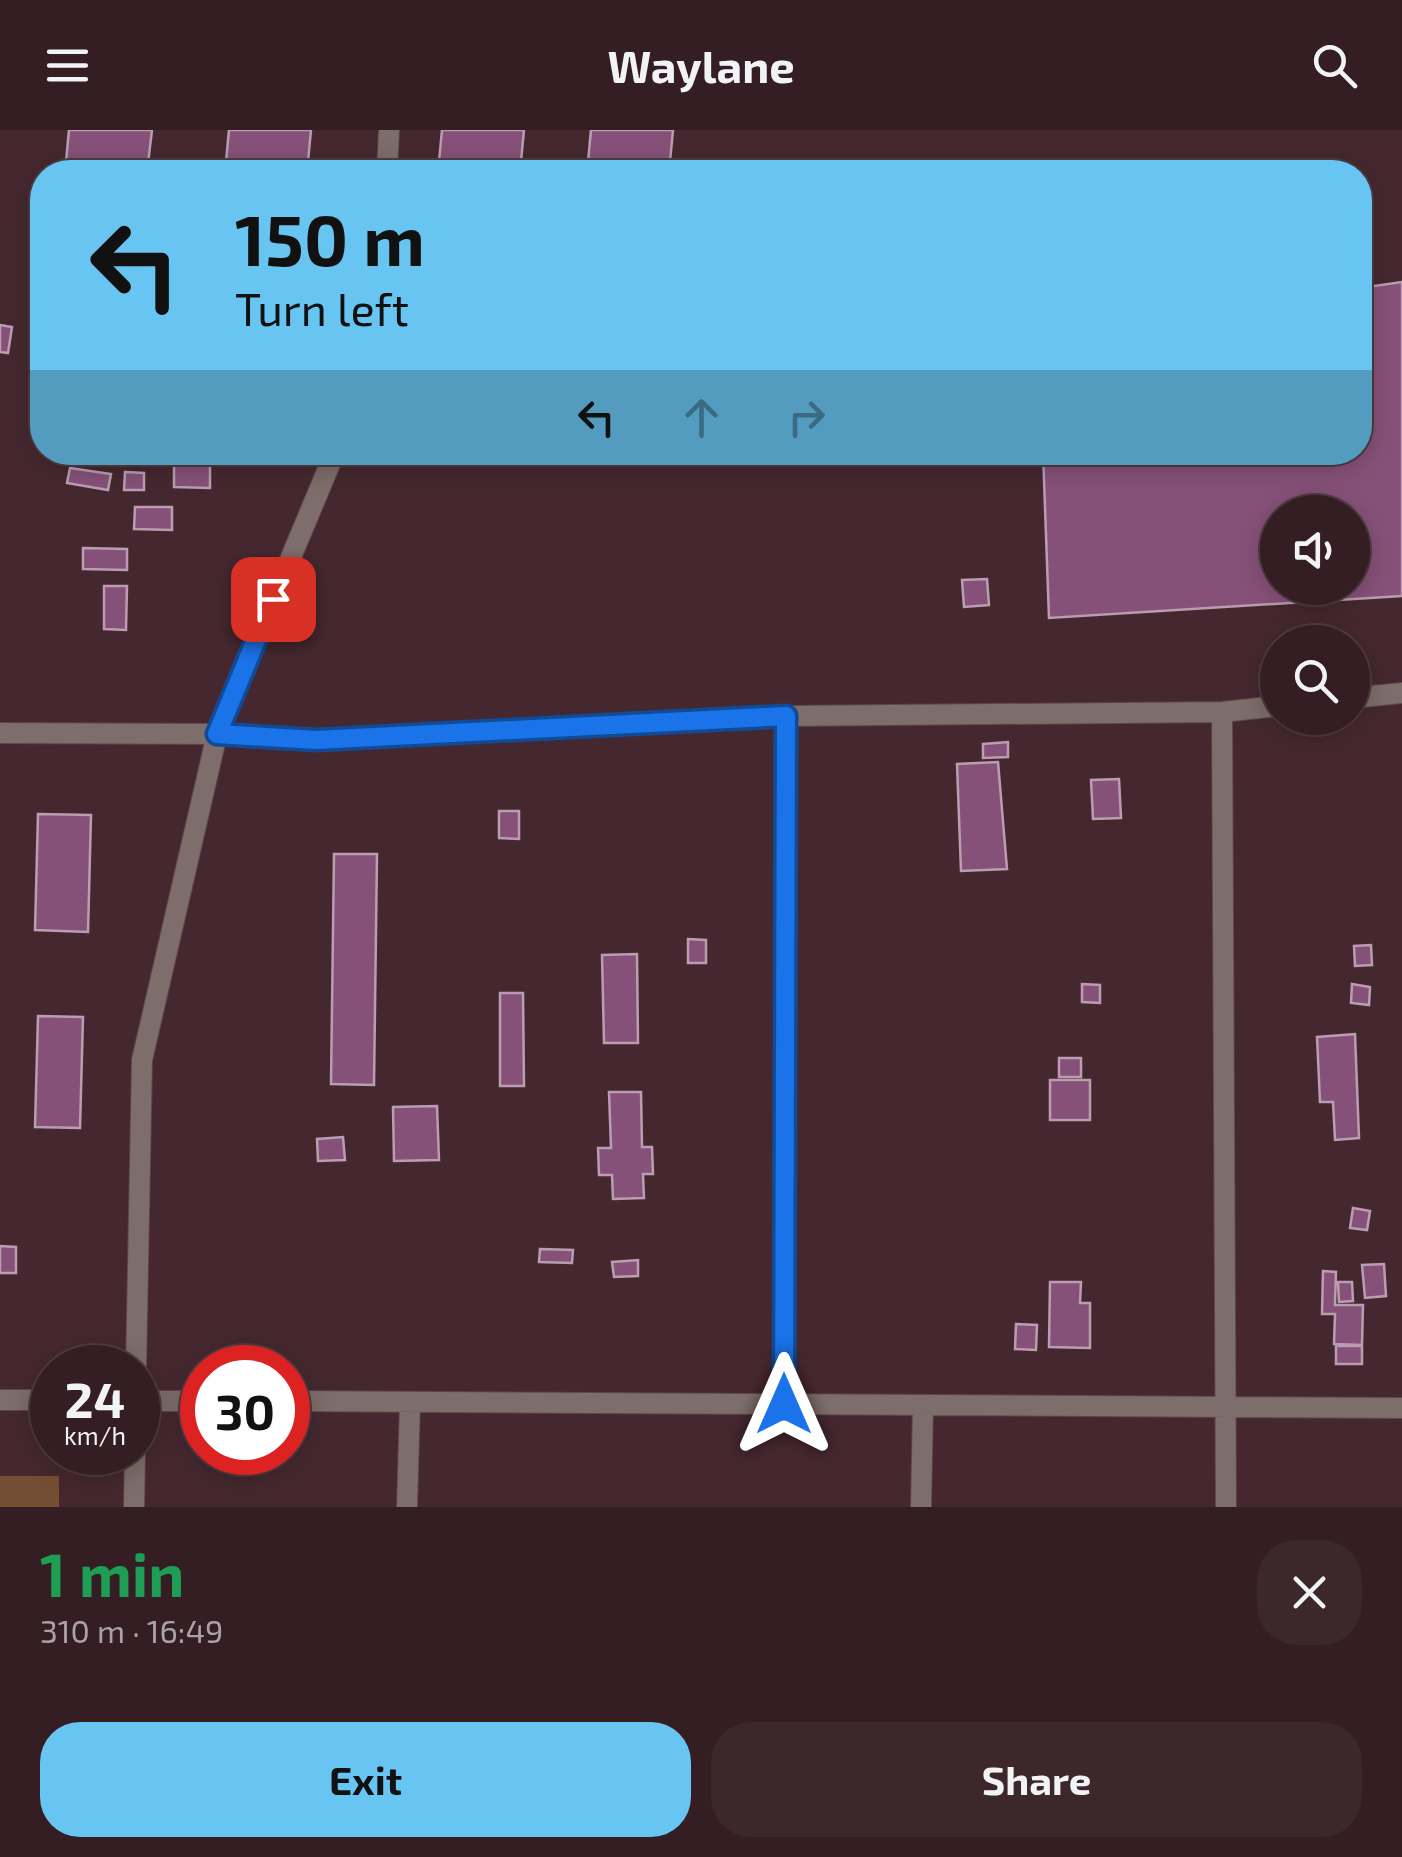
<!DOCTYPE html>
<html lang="en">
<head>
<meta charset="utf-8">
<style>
  body { margin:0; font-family:"Exo 2",sans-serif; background:#3c272b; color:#f1f3f6; height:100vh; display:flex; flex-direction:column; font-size:38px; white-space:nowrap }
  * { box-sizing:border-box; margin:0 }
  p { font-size:32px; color:#a9a2a6 }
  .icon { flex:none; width:55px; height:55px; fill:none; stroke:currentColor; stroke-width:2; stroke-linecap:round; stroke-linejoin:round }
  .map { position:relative; height:1377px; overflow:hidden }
  .side { display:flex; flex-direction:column; background:#341e23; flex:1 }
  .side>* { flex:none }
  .hud { position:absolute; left:30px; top:30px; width:1342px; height:305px; border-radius:40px; box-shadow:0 5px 25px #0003,0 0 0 2px #4e3c41; background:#68c4f0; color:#111; overflow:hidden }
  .tools { position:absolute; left:1260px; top:365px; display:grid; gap:20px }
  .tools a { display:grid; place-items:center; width:110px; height:110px; border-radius:50%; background:#341e23; box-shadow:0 5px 25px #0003,0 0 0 2px #4e3c41; font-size:50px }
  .speed { position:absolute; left:30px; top:1215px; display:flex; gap:20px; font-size:50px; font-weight:700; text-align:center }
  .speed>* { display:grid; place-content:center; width:130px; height:130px; border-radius:50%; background:#341e23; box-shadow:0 5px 25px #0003,0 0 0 2px #4e3c41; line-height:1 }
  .speed small { font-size:25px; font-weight:400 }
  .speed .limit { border:15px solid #d22; background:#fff; color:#111 }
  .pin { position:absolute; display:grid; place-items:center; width:85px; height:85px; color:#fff; margin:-42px; border-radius:20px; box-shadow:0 5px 15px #0006 }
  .me { position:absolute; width:110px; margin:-55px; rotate:0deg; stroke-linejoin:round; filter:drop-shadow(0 0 8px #0008) }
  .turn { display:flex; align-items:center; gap:35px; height:210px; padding:0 40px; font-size:45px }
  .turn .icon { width:130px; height:130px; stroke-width:2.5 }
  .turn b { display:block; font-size:70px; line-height:85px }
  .lanes { display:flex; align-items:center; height:95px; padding:0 40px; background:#0003; justify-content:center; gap:50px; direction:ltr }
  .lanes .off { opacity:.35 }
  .round { display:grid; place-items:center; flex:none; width:105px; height:105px; border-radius:40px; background:#3c272b }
  .headline { display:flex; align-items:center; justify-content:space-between; height:170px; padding:0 40px }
  h1 { font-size:60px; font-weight:700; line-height:75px; color:#1e9e55 }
  .button { display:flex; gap:20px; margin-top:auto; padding:20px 40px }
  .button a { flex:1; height:115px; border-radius:40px; background:#68c4f0; color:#111; font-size:40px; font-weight:700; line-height:115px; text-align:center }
  .button a+a { background:#3c272b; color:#f1f3f6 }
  header { display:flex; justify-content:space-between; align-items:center; height:130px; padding:0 40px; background:#341e23; font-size:45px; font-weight:700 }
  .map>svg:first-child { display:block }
  .green { fill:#744e32 }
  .building { fill:#865178; stroke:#ba9db1; stroke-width:2.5; fill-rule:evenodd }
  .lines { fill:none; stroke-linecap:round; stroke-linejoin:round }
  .street-casing { stroke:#60454b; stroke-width:22 }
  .street { stroke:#7d6d6b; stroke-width:20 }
  .route-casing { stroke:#114b97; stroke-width:25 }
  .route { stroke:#1a73e8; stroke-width:18 }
</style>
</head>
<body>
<header><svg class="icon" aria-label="menu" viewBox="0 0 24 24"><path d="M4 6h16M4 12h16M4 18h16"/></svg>Waylane<svg class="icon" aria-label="search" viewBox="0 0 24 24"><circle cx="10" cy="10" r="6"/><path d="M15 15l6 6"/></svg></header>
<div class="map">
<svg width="1402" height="1377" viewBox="0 0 1402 1377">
  <rect width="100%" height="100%" fill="#45282f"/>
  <path class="green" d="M0,1346h59v31h-59z"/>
  <path class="building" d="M69,0h83l-5,42h-82z
    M229,0h82l-4,42h-82z
    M442,0h82l-4,42h-82z
    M591,0h82l-4,42h-82z
    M1402,152v314l-353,22 -6,-166h317v-164zM1278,382h74v76h-74z
    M0,195l12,2 -4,26 -8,-1z
    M174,331l36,1v26l-36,-1z
    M70,338l41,6 -3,16 -41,-7z
    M125,342l19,1v17h-20z
    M135,377h37v23l-38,-1z
    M83,418l44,1v21l-44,-1z
    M987,449l2,26 -25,2 -2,-27z
    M104,456h23l-1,44 -22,-1z
    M1008,612v15l-25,1v-14z
    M998,632l9,107 -46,2 -4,-107z
    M1119,649l2,39 -28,1 -2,-39z
    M499,681h20v28l-20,-1z
    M38,684l53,1 -3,117 -53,-2z
    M334,724h43l-3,231 -43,-1z
    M688,809l18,1v23h-18z
    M1371,815l1,20 -17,1 -1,-20z
    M637,824l1,89h-34l-2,-88z
    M1082,854l18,1v18l-18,-1z
    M1352,854l18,3 -1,18 -18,-2z
    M500,863h23l1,93h-24z
    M38,886l45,1 -3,111 -45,-1z
    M1355,904l4,104 -24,2 -2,-38h-13l-3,-65z
    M1059,928h22v19h-22z
    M1050,950h40v40h-40z
    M609,962h32l1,55h10l1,27h-10l1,24 -31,1 -1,-24h-13l-1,-27h13z
    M437,976l2,54 -45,1 -1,-54z
    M343,1007l2,23 -27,1 -1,-22z
    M1353,1078l17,3 -3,19 -17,-2z
    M0,1116l16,1v26h-16z
    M540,1119l33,1 -1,13 -33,-1z
    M638,1130v16l-24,1 -2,-15z
    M1384,1134l2,32 -21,2 -3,-33z
    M1323,1141l13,1 -1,33h28l-1,40 -28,-1 1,-30h-13z
    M1050,1152h31l-1,21h10v45l-41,-1z
    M1338,1152h14l1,19 -14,1z
    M1016,1194l21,1 -1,25 -21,-1z
    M1336,1216h26v18h-26z"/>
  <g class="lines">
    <defs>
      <path id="street" d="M387,42l2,-42
        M1352,568l50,-5
        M1222,582l4,795
        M0,603l217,1 99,6 470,-24 436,-4 56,-6
        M136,1238l6,-308 75,-326 118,-282
        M0,1270h52
        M138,1271h64
        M288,1271l1114,7
        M784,1275l2,-689
        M134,1377l1,-55
        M407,1377l3,-105
        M921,1377l2,-102"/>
    </defs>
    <use href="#street" class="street-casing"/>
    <use href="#street" class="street"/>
  </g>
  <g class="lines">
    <defs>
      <path id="route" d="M273,469l-56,135 99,6 470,-24 -2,688"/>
    </defs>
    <use href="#route" class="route-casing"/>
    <use href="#route" class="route"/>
  </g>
</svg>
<div class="tools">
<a><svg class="icon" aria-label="sound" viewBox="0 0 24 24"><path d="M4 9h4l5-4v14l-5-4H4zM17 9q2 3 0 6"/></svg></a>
<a><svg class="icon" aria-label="search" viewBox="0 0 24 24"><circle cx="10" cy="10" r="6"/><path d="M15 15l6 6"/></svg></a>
</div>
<div class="speed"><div>24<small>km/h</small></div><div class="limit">30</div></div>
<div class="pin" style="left:273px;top:469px;background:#d93025"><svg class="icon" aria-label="arrive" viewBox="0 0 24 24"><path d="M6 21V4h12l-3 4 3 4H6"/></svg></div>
<svg class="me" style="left:784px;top:1274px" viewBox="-20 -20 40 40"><path d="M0-17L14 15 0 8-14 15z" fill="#1a73e8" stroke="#fff" stroke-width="4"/></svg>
<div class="hud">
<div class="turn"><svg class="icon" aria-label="left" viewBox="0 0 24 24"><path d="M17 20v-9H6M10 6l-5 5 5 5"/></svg><div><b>150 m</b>Turn left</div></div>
<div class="lanes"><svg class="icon" aria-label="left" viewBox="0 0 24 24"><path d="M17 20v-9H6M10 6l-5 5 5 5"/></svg><svg class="icon off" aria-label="ahead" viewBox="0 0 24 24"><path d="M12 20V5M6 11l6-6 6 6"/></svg><svg class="icon off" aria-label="right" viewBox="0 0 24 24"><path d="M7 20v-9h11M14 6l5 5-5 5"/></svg></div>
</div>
</div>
<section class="side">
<div class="headline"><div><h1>1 min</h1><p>310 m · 16:49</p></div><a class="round"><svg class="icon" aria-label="close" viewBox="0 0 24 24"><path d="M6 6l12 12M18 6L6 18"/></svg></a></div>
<div class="button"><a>Exit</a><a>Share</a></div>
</section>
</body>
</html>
